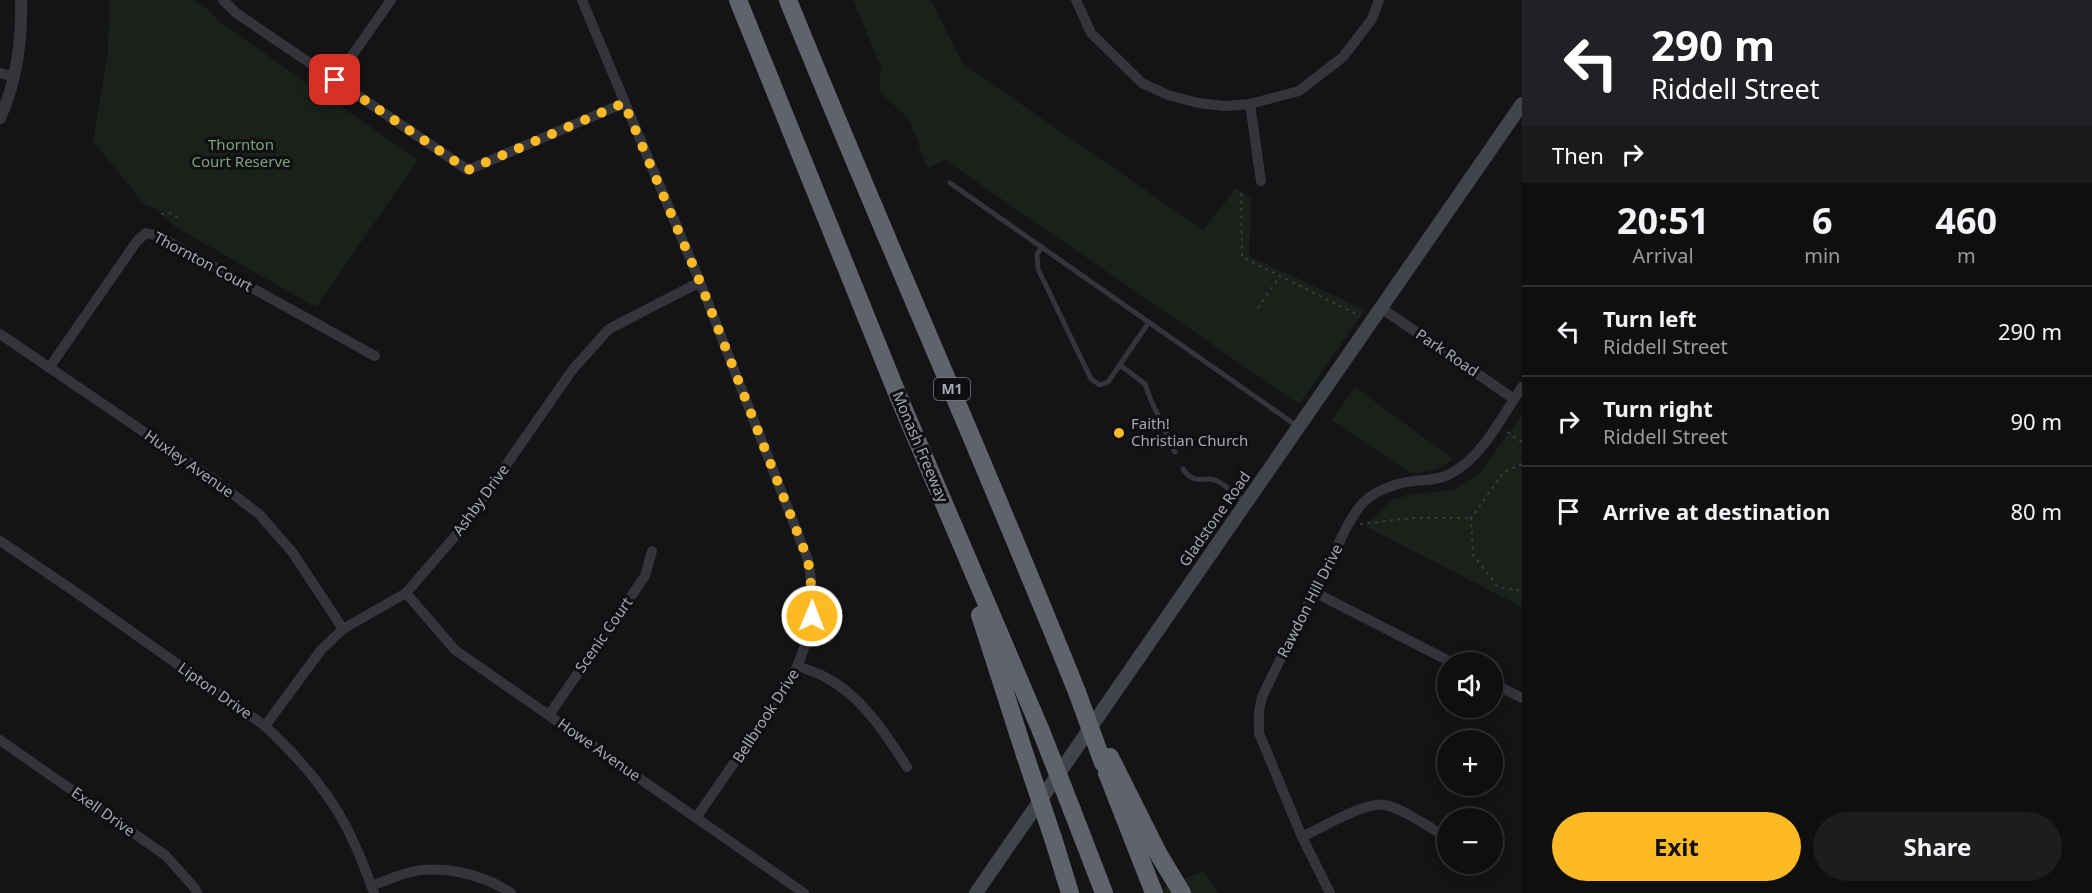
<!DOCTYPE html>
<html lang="en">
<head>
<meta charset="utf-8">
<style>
  body { margin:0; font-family:"Noto Sans",sans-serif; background:#1d1d1e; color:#f1f3f6; height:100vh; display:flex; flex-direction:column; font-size:22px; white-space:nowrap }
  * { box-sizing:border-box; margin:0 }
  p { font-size:20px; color:#9b9c9f }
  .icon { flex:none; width:33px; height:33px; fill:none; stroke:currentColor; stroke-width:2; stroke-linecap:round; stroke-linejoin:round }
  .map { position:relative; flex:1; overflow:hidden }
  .details { display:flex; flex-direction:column; background:#0f0f10; width:570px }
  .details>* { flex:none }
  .hud { background:#202124; color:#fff; overflow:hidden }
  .tools { position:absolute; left:1437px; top:652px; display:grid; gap:12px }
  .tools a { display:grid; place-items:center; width:66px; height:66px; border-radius:50%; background:#0f0f10; box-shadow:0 3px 15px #0003,0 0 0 2px #2f2f30; font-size:30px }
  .pin { position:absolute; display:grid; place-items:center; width:51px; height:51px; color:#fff; margin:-26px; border-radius:12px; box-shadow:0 3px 9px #0006 }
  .me { position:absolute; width:66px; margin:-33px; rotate:1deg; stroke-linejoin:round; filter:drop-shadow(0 0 4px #0008) }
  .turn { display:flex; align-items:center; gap:21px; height:126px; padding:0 30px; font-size:27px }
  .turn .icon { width:78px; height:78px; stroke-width:2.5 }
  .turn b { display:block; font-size:42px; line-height:51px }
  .then { display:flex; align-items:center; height:57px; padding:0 30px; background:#0003; gap:12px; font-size:22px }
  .eta { display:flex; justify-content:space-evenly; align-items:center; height:102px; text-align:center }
  .eta b { font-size:36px; font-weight:700; line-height:42px }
  .button { display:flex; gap:12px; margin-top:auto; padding:12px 30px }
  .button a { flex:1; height:69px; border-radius:36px; background:#fdba24; color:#111; font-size:24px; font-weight:700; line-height:69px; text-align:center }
  .button a+a { background:#1d1d1e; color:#f1f3f6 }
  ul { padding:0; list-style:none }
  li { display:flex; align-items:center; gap:18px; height:90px; padding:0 30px; border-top:2px solid #2f2f30 }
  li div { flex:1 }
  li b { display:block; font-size:22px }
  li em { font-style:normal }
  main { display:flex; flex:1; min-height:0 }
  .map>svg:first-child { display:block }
  .green { fill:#1a211b }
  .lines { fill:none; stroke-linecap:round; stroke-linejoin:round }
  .path { stroke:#3a3c42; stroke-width:2; stroke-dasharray:3 4.5; stroke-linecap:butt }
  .service { stroke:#34353b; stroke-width:5 }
  .minor { stroke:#34353b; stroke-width:10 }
  .tertiary { stroke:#34353b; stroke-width:12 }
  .secondary { stroke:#42444b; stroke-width:14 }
  .motorway { stroke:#60636c; stroke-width:18 }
  .motorway-bridge { stroke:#60636c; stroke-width:18 }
  .route { stroke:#fdba24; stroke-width:10; stroke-dasharray:0 18 }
  .poi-dot { fill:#fdba24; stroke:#0f0f11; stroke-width:2 }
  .labels { text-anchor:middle; stroke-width:6; stroke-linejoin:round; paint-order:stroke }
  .shield { fill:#0f0f11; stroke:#777c85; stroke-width:1.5 }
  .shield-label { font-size:14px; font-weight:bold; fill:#a4aab7 }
  .park-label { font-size:15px; fill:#7aa37e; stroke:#0f0f11 }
  .street-label { font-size:15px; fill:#a4aab7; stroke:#0f0f11 }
  .poi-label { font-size:15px; fill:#a4aab7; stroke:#0f0f11; text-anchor:start }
</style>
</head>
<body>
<main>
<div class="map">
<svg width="1522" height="893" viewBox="0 0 1522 893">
  <rect width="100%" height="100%" fill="#141416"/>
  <path class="green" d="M109,0h83l17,10 12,13 197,137 -102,147 -140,-80 -20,-19 -11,-3 -52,-64 15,-90z
    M853,0h78l32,64 240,166 33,-42 15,10 -2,58 116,54 -66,94 -354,-244 -18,8 -18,-49 -30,-28 2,-24z
    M1355,387l98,72 -17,11 -24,4 -80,-54z
    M1522,415v192l-157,-81 27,-26 20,-6 41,-4 25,-15z
    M1204,871l14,22h-67z"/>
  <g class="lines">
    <path class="path" d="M1241,193l1,64 118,59
      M161,214l8,-1 10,5
      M1258,308l22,-32
      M1507,432l15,10
      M1522,464l-18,8 -33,46 2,37 25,32 24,4
      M1360,524l51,-6h60"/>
    <path class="service" d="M950,183l347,243
      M1042,247l-5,7 1,15 53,110 9,6 8,-3 41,-60
      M1120,365l25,19 5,14 25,54
      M1183,469c13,19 22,5 34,12 10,5 19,14 28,20"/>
    <path class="minor" d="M223,0l13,13 232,157 156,-67
      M582,0l118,282 108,278c9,46 3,81 -19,123l-93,135
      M1076,0l15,33 51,50 26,12 30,8 27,3 25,-2 49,-13 44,-34 29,-38 7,-19
      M0,73l14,4
      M335,80l56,-80
      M1250,104l11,77
      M1381,308l133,91
      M0,334l213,145 46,35 34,39 50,76
      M49,368l88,-127 9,-8 12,3 217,120
      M0,541l74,50 191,135c36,34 70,72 90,119 7,15 13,32 19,48
      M1314,592l139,71
      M406,593l49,57 349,243
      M798,666c9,4 18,6 27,11 37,19 60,56 82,90
      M1492,683l30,15
      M549,715l96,-139 7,-25
      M265,726l56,-76 22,-21 63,-36 57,-66 110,-158 36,-40 91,-47
      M0,740l165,115 29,32 3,6
      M1302,837c19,-9 64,-36 83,-32 19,4 45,23 63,33
      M371,886c12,-4 24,-10 36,-13 33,-9 76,1 104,20
      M1330,893l-28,-56 -43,-104v-22l3,-14c22,-46 45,-91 68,-136 9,-17 18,-41 31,-56 12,-14 35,-22 53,-24 12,-1 24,-1 36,-7 33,-17 51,-57 72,-87"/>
    <path class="tertiary" d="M0,118c17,-37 22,-78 21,-118"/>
    <path class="secondary" d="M976,893l546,-789"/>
    <path class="motorway" d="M738,0l161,398 142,333
      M788,0c94,232 196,460 289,692
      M980,615l45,140
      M1110,757l49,98 23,38
      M1107,773l47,120
      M1072,810l32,83
      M1053,838l17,55"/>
    <path class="motorway-bridge" d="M1077,692l26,71
      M1041,731l31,79
      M1025,755l28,83"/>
  </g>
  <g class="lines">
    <path class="route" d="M335,80l133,90 156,-67 76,179 108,278 5,41 -1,15"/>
  </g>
  <circle class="poi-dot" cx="1119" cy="433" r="6"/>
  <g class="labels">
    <rect class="shield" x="934" y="378" width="36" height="22" rx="4.5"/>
    <g class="shield-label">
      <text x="952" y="394">M1</text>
    </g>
    <g class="park-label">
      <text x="241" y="150">Thornton<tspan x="241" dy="17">Court Reserve</tspan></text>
    </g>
    <g class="street-label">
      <text transform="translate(203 262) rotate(28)" y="5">Thornton Court</text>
      <text transform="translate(1447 353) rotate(34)" y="5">Park Road</text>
      <text transform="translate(920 447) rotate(67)" y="5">Monash Freeway</text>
      <text transform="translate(189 464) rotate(35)" y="5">Huxley Avenue</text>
      <text transform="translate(481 500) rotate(-54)" y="5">Ashby Drive</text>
      <text transform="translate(1215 519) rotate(-55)" y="5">Gladstone Road</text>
      <text transform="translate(1310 601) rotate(-63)" y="5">Rawdon Hill Drive</text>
      <text transform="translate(604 635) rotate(-55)" y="5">Scenic Court</text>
      <text transform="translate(215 691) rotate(35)" y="5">Lipton Drive</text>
      <text transform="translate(766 716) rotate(-57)" y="5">Bellbrook Drive</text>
      <text transform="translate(599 750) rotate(35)" y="5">Howe Avenue</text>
      <text transform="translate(103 812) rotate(35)" y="5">Exell Drive</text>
    </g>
    <g class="poi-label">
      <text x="1131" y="429">Faith!<tspan x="1131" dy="17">Christian Church</tspan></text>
    </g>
  </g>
</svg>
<div class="tools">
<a><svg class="icon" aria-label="sound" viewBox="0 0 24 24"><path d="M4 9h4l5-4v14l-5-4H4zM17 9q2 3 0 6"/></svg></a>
<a>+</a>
<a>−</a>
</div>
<div class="pin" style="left:335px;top:80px;background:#d93025"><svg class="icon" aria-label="arrive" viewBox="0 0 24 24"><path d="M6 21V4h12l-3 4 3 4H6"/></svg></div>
<svg class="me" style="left:812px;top:616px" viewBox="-20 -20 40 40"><circle r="17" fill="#fdba24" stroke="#fff" stroke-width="3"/><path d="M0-11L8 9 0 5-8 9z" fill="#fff"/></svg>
</div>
<section class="details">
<div class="hud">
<div class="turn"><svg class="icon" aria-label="left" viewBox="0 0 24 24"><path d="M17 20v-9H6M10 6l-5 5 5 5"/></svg><div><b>290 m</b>Riddell Street</div></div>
<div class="then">Then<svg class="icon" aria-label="right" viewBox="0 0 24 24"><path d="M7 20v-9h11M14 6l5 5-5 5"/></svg></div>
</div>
<div class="eta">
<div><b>20:51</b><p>Arrival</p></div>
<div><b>6</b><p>min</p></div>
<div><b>460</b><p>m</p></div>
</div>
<ul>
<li><svg class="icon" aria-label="left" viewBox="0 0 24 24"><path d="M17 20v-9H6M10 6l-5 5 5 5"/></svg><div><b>Turn left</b><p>Riddell Street</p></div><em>290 m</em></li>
<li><svg class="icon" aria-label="right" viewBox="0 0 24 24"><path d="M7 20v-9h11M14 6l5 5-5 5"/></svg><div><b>Turn right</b><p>Riddell Street</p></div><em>90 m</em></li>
<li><svg class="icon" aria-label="arrive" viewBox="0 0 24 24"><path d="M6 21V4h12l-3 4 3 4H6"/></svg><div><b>Arrive at destination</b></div><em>80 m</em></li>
</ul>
<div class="button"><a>Exit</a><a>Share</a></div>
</section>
</main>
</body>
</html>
